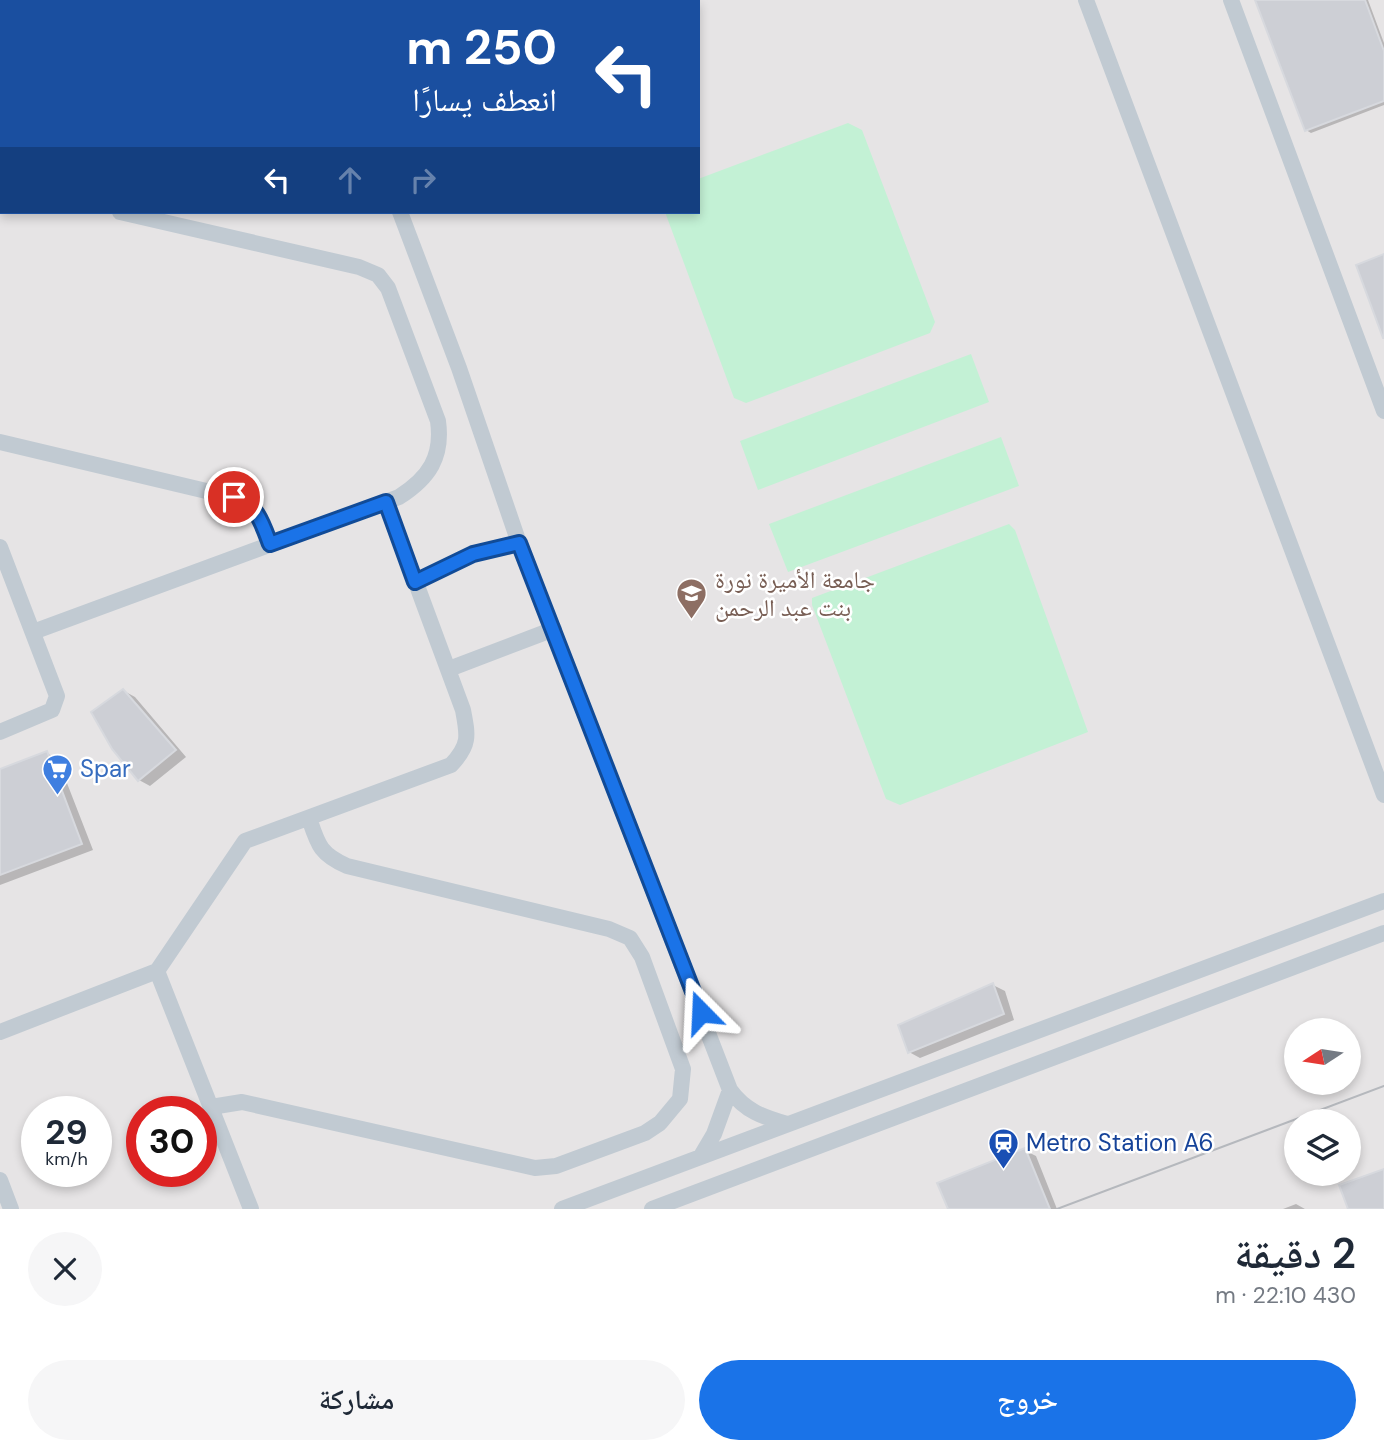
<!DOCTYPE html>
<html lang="ar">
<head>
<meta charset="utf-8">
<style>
  body { margin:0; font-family:"DM Sans","Noto Naskh Arabic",sans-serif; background:#f6f6f7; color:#1f2937; direction:rtl; height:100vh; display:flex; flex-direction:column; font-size:26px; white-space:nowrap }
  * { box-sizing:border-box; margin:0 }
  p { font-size:23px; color:#747a83 }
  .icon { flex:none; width:38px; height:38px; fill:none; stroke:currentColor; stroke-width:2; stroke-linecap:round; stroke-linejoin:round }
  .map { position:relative; height:1209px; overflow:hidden; direction:ltr }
  .details { display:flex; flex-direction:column; background:#fff; flex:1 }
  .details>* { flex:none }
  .hud { position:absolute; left:0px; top:0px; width:700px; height:214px; box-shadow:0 4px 10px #0003; direction:rtl; background:#1a4fa0; color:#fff; overflow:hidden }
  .needle { width:46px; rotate:258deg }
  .controls { position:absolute; left:1284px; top:1018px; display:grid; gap:14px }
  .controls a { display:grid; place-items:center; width:77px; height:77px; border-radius:50%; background:#fff; box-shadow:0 4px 10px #0003; font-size:35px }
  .speed { position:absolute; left:21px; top:1096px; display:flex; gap:14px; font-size:35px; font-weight:700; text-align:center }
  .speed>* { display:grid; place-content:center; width:91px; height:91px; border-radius:50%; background:#fff; box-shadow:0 4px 10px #0003; line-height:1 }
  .speed small { font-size:18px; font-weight:400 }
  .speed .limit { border:10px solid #d22; background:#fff; color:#111 }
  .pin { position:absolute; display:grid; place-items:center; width:60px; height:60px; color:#fff; margin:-30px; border:4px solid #fff; border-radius:50%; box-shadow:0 2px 7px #0007 }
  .me { position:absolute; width:77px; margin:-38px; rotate:339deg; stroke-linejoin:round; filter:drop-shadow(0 0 5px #0008) }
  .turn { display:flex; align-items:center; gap:24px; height:147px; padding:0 28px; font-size:32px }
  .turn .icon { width:91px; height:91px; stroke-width:2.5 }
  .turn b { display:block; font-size:49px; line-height:60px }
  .lanes { display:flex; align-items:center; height:66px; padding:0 28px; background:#0003; justify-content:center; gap:35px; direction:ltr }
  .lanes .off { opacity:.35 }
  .round { display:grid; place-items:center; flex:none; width:74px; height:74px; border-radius:37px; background:#f6f6f7 }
  .overview { display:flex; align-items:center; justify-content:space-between; height:119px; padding:0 28px }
  h1 { font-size:42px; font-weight:600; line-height:52px }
  .action { display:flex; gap:14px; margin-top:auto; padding:14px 28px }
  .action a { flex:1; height:80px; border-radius:42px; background:#1a73e8; color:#fff; font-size:28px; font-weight:600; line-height:80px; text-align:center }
  .action a+a { background:#f6f6f7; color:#1f2937 }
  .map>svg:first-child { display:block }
  .education { fill:#e6e4e5; fill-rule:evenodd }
  .green { fill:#c3f1d5 }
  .shadow { fill:#0003 }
  .building { fill:#cdcfd5; stroke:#d7d9de; stroke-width:2 }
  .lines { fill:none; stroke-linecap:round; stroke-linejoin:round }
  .minor { stroke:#c1cad2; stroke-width:16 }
  .tram { stroke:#b5b8bd; stroke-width:2 }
  .route-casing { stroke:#114b97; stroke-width:18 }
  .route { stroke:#1a73e8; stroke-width:12 }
  .labels { text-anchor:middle; stroke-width:5; stroke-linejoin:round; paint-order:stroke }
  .education-label { font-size:24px; fill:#785e54; stroke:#fff; text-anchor:start }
  .shop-label { font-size:24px; fill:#366cbe; stroke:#fff; text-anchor:start }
  .transit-label { font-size:24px; fill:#164399; stroke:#fff; text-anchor:start }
</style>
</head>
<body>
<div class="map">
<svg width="1384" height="1209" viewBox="0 0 1384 1209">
  <rect width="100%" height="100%" fill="#f5f3f3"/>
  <path class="education" d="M0,0h1384v1209h-1384zM2,2h696v210h-696zM1297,1031h52v52h-52zM37,1111h59v60h-59zM142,1111h59v60h-59zM1297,1122h52v52h-52z"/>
  <path class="green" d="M848,123l14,7 73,192 -5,11 -184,70 -12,-5 -69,-186h33v-33z
    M971,354l18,48 -231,88 -18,-49z
    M1001,437l18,49 -231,86 -19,-48z
    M1009,524l6,6 73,202 -188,73 -14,-6 -74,-194v-7z"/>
  <path class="shadow" d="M1257,0h111l16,43v62l-73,28 -5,-3z
    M124,691l11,6 51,60 -36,29 -11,-6z
    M47,753l11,7 35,90 -93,35v-114z
    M993,985l12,6 9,29 -94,38 -11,-6z
    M1024,1150l12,6 21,53h-108z
    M1296,1204l9,5h-22z"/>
  <path class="building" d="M1255,0h110l19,51v50l-79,30z
    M1384,254v84h-1l-27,-73z
    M123,689l53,61 -38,31 -26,-32 -21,-37z
    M47,751l35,93 -82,31v-106z
    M993,983l11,31 -96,39 -10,-28z
    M1025,1148l25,61h-102l-11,-26z
    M1384,1169v40h-36l-9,-24z"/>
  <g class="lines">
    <path class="minor" d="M376,0l1,2
      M1086,0l298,795
      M1231,0l153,411
      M292,2l1,-2
      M418,2l3,-2
      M0,157l2,-1
      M0,198h2
      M400,212l59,156 60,175 211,547c15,21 33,27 57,34
      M0,442l240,57 18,15 12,30
      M0,547l57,149 -5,14 -52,22
      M415,582l58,-28 46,-11
      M33,632l366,-135c30,-19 44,-40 39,-76l-50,-133 -10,-13 -19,-8 -239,-55
      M449,669l105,-40
      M157,971l94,238
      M0,1032l157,-61 88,-130 206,-76c19,-20 17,-29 12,-55l-77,-208
      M211,1107l31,-5 293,66 21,-2 89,-33 15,-10 20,-24 3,-30 -41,-112 -12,-19 -21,-9 -262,-63c-27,-12 -29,-21 -38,-48
      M701,1156l13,-22 16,-44
      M0,1180l11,29
      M562,1209l822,-308
      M652,1209l732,-276"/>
    <path class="tram" d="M222,0l4,2
      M246,0l4,2
      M5,2l5,-2
      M604,2l5,-2
      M631,2l4,-2
      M1057,1209l327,-123"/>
  </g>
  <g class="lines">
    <defs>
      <path id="route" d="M234,497c22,5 29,28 36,47l116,-42 29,80 58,-28 46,-11 182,469"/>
    </defs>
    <use href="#route" class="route-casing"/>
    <use href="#route" class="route"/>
  </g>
  <defs>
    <symbol id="university-pin" viewBox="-11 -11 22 30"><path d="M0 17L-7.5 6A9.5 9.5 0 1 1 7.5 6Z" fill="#8d6e63" stroke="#fff"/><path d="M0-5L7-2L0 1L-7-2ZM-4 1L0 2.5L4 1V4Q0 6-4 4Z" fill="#fff"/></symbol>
    <symbol id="supermarket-pin" viewBox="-11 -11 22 30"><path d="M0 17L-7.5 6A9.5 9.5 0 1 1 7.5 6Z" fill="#3f7fe0" stroke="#fff"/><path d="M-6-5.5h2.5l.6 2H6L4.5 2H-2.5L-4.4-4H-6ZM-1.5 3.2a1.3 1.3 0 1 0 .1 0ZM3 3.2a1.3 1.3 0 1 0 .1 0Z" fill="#fff"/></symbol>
    <symbol id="station-pin" viewBox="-11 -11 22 30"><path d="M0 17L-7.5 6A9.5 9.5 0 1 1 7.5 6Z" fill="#1a4fb4" stroke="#fff"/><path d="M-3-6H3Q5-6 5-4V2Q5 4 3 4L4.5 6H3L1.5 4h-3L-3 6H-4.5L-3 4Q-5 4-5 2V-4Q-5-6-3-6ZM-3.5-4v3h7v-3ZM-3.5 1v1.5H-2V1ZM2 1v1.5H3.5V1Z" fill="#fff"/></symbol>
  </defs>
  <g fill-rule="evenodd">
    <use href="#university-pin" x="674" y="576" width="35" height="47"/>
    <use href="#supermarket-pin" x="40" y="752" width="35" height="47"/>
    <use href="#station-pin" x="986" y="1126" width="35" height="47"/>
  </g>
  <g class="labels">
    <g class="education-label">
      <text x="715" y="588">جامعة الأميرة نورة<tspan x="715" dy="28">بنت عبد الرحمن</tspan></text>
    </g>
    <g class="shop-label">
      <text x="80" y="777">Spar</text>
    </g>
    <g class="transit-label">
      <text x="1026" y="1151">Metro Station A6</text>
    </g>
  </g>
</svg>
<div class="controls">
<a><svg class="needle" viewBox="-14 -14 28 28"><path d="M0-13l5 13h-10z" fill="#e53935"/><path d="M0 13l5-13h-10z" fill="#747a83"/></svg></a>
<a><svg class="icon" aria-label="layers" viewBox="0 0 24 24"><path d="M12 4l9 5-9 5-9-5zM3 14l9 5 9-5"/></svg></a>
</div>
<div class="speed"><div>29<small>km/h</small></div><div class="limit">30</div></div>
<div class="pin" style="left:234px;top:497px;background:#d93025"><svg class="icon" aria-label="arrive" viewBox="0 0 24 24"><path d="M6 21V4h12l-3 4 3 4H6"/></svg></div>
<svg class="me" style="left:701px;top:1012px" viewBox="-20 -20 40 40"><path d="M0-17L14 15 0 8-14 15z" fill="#1a73e8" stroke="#fff" stroke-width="4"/></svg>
<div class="hud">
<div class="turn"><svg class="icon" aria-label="left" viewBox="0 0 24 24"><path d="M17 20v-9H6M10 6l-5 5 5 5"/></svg><div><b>250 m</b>انعطف يسارًا</div></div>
<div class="lanes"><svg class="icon" aria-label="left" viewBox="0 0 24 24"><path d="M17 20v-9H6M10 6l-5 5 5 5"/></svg><svg class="icon off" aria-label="ahead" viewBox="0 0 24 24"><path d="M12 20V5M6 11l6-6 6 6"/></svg><svg class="icon off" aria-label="right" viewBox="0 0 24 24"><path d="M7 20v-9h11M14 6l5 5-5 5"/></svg></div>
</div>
</div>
<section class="details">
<div class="overview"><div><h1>2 دقيقة</h1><p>430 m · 22:10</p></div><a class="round"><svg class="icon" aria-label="close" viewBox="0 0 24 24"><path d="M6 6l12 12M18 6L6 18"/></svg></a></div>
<div class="action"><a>خروج</a><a>مشاركة</a></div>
</section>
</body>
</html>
